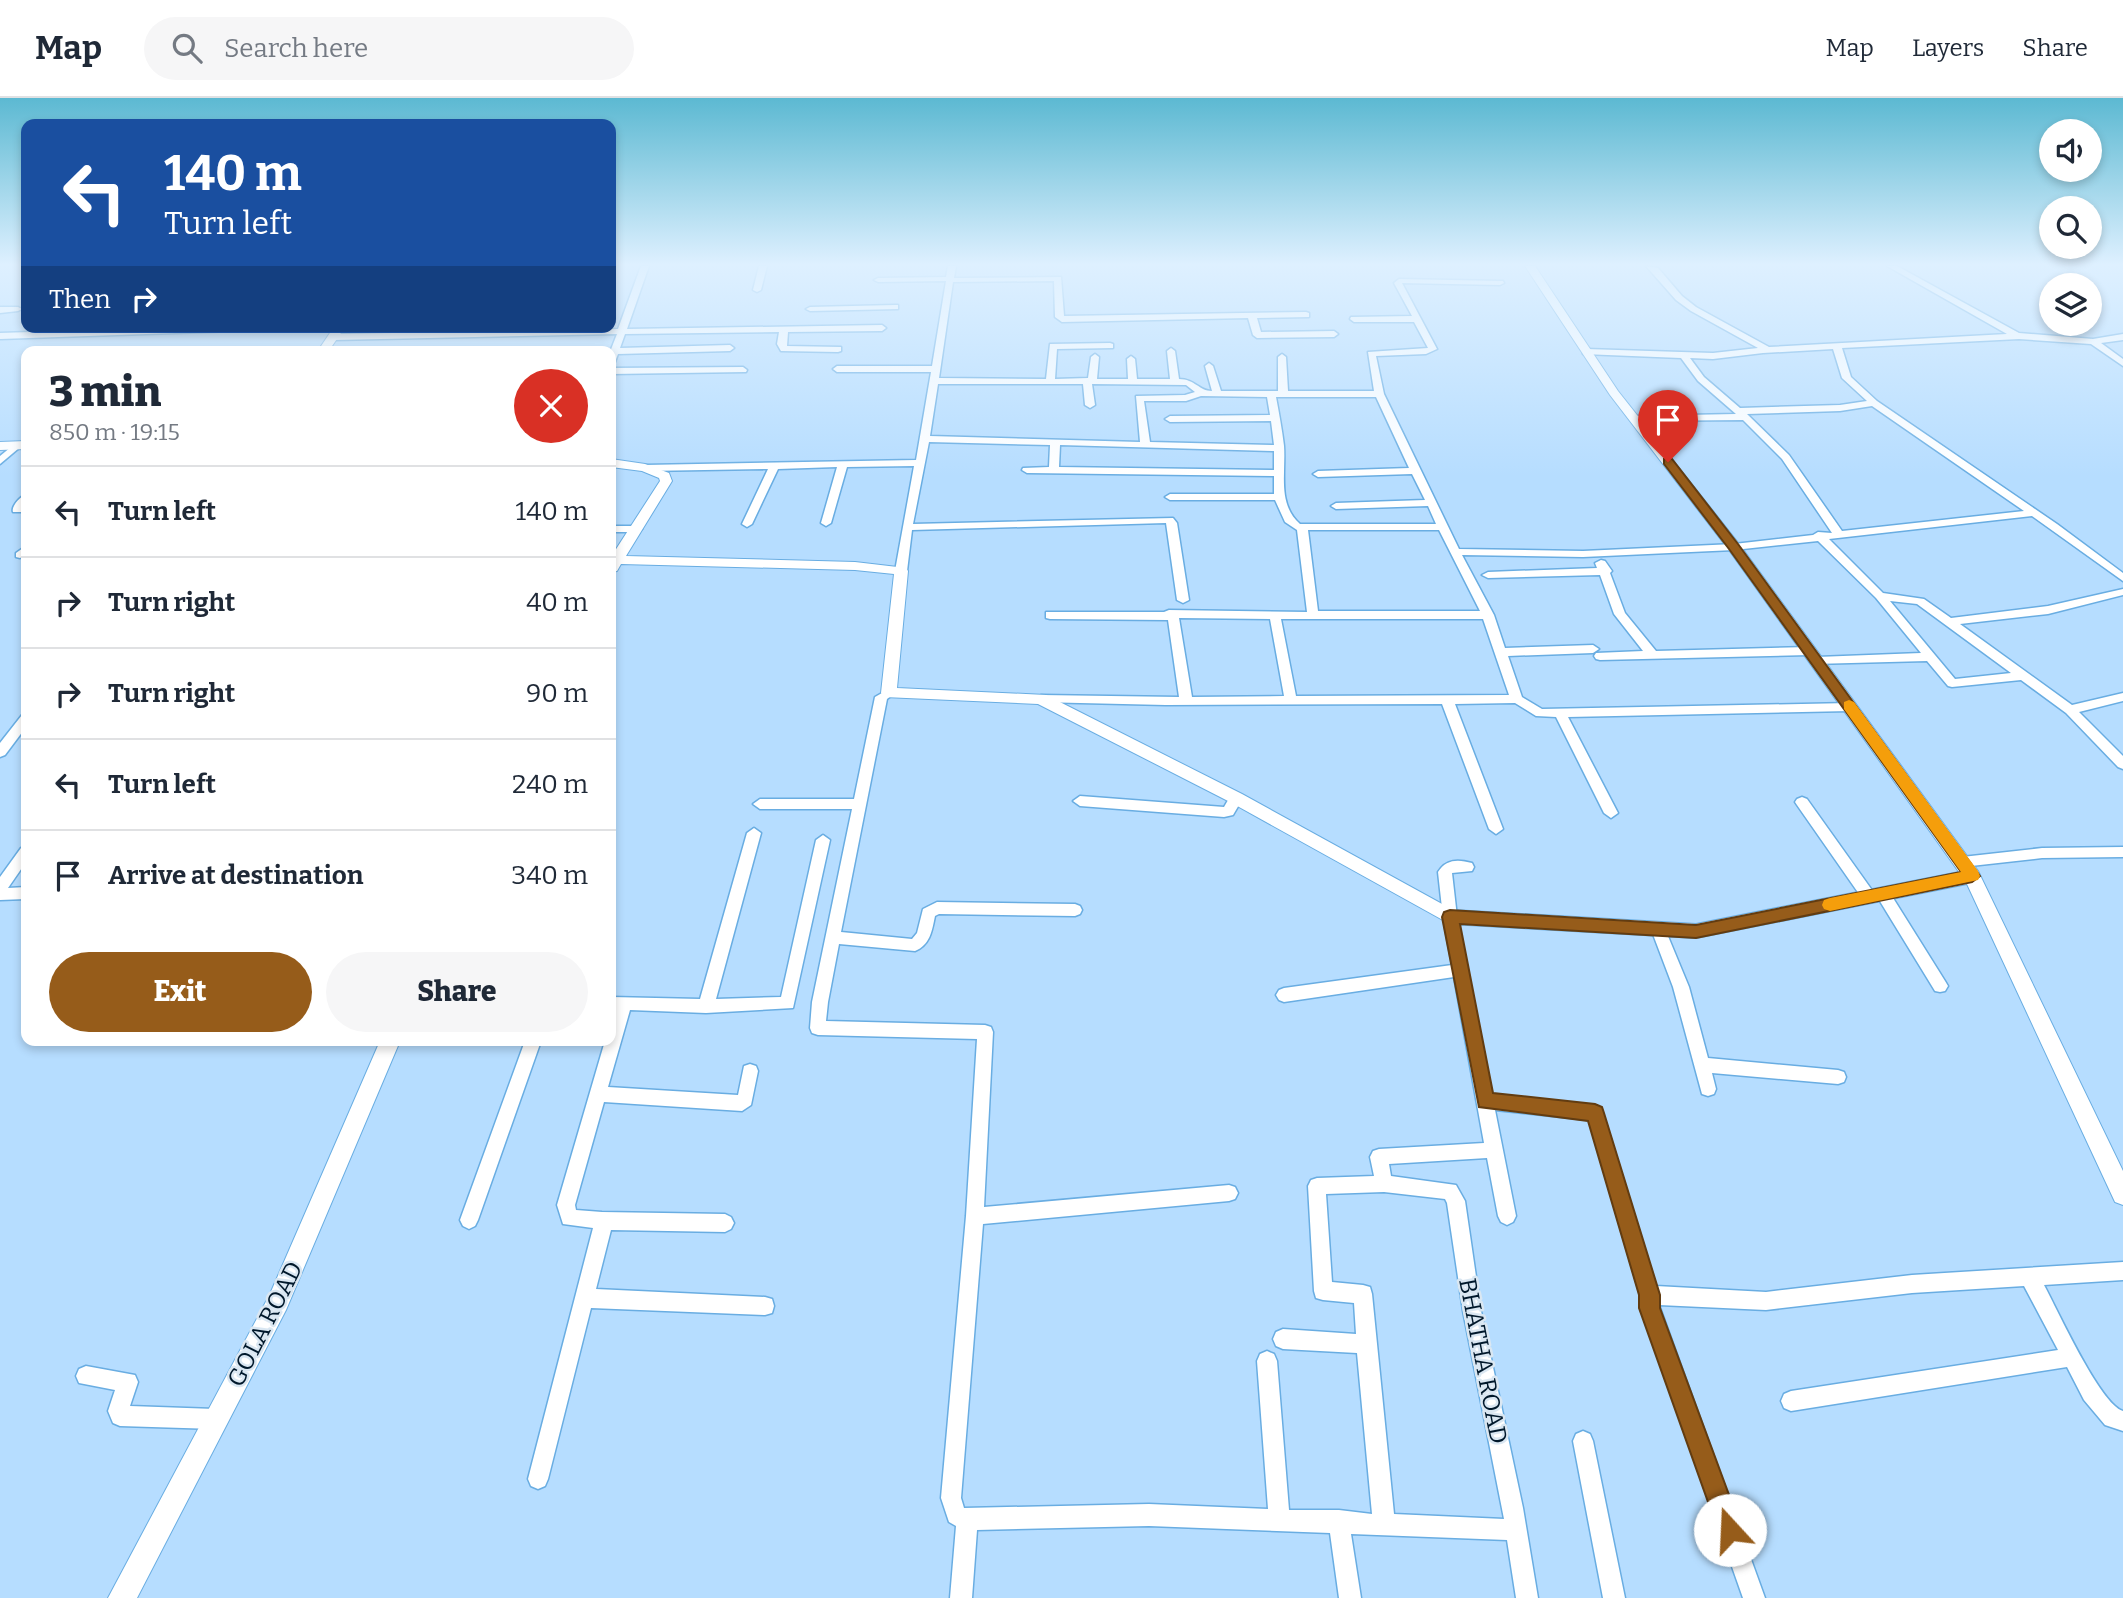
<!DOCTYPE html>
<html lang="en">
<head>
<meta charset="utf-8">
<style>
  body { margin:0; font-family:Bitter,serif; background:#f6f6f7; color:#1f2937; height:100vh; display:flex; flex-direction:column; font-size:26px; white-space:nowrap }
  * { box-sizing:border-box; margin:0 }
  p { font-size:23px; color:#747a83 }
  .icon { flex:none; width:38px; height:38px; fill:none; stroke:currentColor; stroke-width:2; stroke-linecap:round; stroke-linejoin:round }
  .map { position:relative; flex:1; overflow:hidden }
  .details { position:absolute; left:21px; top:248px; width:595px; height:700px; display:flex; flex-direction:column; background:#fff; border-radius:14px; box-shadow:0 4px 10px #0003 }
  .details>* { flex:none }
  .top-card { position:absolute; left:21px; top:21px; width:595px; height:214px; border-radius:14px; box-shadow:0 4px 10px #0003; background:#1a4fa0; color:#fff; overflow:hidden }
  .tools { position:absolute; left:2039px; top:21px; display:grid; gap:14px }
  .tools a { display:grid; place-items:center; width:63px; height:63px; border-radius:50%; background:#fff; box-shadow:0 4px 10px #0003; font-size:35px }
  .pin { position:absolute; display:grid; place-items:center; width:60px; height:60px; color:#fff; margin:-72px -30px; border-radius:50% 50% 50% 0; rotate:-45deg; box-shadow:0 0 7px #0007 }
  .pin .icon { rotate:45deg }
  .me { position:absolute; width:77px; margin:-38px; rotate:340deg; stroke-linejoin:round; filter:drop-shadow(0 0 5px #0008) }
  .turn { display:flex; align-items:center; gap:24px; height:147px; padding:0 28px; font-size:32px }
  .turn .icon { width:91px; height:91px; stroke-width:2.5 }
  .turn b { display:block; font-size:49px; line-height:60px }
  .then { display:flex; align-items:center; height:66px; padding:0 28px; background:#0003; gap:14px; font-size:26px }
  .round { display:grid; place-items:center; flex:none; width:74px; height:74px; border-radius:37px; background:#f6f6f7 }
  .headline { display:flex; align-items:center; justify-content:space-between; height:119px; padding:0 28px }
  h1 { font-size:42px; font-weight:800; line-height:52px }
  .cta { display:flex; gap:14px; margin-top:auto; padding:14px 28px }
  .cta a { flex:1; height:80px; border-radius:42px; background:#965c1a; color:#fff; font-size:28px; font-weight:800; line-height:80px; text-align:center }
  .cta a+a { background:#f6f6f7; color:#1f2937 }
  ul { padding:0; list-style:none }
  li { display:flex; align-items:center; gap:21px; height:91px; padding:0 28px; border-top:2px solid #e0e1e3 }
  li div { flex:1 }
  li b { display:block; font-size:26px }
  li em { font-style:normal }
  header { display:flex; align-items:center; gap:42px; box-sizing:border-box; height:98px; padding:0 35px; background:#fff; border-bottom:2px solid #e0e1e3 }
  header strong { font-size:33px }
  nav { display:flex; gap:38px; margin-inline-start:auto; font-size:24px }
  .search { width:490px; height:63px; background:#f6f6f7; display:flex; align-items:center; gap:18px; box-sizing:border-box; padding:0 24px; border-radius:38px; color:#747a83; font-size:26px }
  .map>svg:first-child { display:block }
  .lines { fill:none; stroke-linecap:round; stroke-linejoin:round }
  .minor-casing { stroke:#69ade2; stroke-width:3 }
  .tertiary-casing { stroke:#69ade2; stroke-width:2 }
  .minor { fill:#fff; fill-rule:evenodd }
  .tertiary { fill:#fff; fill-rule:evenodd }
  .route { fill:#965c1a; stroke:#623c11; stroke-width:2 }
  .slow { fill:#f59e0b }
  .labels { text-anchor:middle; stroke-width:5; stroke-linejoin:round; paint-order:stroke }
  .near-street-label { font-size:24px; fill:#00182b; stroke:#dae7f2 }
</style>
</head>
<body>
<header>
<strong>Map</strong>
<div class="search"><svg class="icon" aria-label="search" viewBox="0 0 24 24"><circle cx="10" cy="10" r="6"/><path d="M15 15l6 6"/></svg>Search here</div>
<nav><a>Map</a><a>Layers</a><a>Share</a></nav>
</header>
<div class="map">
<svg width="2123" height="1500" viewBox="0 0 2123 1500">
  <rect width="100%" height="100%" fill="#b6ddff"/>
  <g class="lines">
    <defs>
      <path id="minor" d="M641,168h8l-22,63 255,-4 4,3 -4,3 -94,1 -1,14 54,1v4l-3,1 -57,-1 -4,-7 2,-12 -154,2 -5,14 110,-3 4,3 -4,3 -112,3 -3,8 -4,3 -1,-13 7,-18 -284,6 -4,-3 4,-3 285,-5z
        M759,168h8l-6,24 -4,2 -4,-2z
        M948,168h8l-2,12 107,-1 3,39 242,-4 3,1v4l-52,1 4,14 73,-1 4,3 -4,3 -77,1 -4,-3 -5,-17 -186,4 -7,-5 -1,-36 -101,1 -14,96 107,1 4,-35 60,-1 3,1v4l-56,1 -2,30 33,-1 3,-21 4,-3 4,3 -2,22h31l-1,-20 4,-3 4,3 2,20h33l-3,-28 4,-3 4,3 4,28c16,0 20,12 33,12l-7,-25 4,-3 4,3 8,25h57v-34l4,-3 4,3 2,34h86l-6,-39 60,-4 -14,-26h-60l-4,-3 1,-2 61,-1 -18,-33 5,-4 104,2 1,2 -4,2 -98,-2 35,66 -11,5 -50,2 8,38 75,155 124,2 151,-7 79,-9 5,-3 14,1 -50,-74 -39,-39 -111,1 -2,-2 5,-3 101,-2 -38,-33 -17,-23 -98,-4v-4l3,-1 127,4 45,-5 -67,-37 -15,-11 -30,-34 12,2 24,28 14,11 73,40 238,-13 -120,-68h10l122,67 74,6 30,-5v6l-22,3 22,16v7l-32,-22 -72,-5 -177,9 9,29 26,24 180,123 66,49v8l-91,-65 -203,23 54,54 41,6 27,19 97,-12 75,-17v6l-75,19 -88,10 112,81 51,-12v8l-44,11 44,44v13l-5,-2 -52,-54 -45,-33 -69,7 -4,-1 -21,-25 -114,3 -2,-3 6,-4 104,-4 -45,-55 -58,-57 -84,9 -151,7 -121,-2 32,60 11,33 88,-3 6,4 -6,4 -85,3 14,41 20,12 308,-6 6,4 -6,4 -282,6 50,96 -7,5 -7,-5 -48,-96 -20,-1 -21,-13 -60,1 48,125 -7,5 -7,-5 -47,-125 -276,1 -129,-3 -2,-3 6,-4 138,2 -11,-77 -118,-1 -4,-1v-6h118l5,-2 138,2 -10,-82 -12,-8 -10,-22h-105l-5,-3 5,-3h104v-18l-247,-3 -5,-3 1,-2 26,-1 1,-22 -121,-3 -16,82 260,-6 4,5 12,77 -6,3 -6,-3 -11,-77 -254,7 -5,41 -6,3 -6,-3 19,-105 -67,1 -16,56 -5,3 -5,-3 16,-56 -59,2 -26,55 -5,3 -5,-3 26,-55 -123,2 -5,-3 5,-3 271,-5 15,-88h-94l-4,-3 4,-3h95l14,-85 -68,1 -4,-2 4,-2 68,-1zM1833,251l9,29 25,23 -27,4 -100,3 -36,-31 -14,-19 23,1 50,-6zM938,286h145l2,21 5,3 5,-3 -3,-21 94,1 9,7 -10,3 -49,1 4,46 -210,-6zM1201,298l66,1 3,18 -100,1 -5,3 5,3 101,-1 3,24 -124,-3 -6,-41h42zM1276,299h100l33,71 -91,3 -5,3 5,3 94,-3 13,26 -89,3 -5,3 5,3 92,-3 8,18h-136c-23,-20 -14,-51 -16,-78 -2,-17 -5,-33 -8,-49zM1872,308l152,105 -182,20 -53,-76 -42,-41 93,-3zM1060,347l214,6v19l-215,-3zM1308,432h131l41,81h-162zM1890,503l27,3 94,69 -56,6zM1179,520l91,1 14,77 -92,1zM1281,521h202l26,76 -213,1z
        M895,207h3v4l-88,2 -4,-2 4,-2z
        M0,209h18l4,2 -4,2 -18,2z
        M179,229h86l-4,3 -261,9v-6z
        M743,269l4,3 -1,2 -135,2v-6z
        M16,345l5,3 -2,2 -19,16v-8z
        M26,397v10l-5,7h-8c-2,-5 7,-16 13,-17z
        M611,428h26l5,3 -5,3h-26z
        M26,448v9l-6,3 -4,-1v-4z
        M1601,462l4,1 7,10 -2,2 15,40 31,38 153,-4 6,4 -6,4 -209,5 -4,-1 -2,-3 2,-3 47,-2 -29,-37 -14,-39 -112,3 -6,-3 6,-3 109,-4 -2,-5z
        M889,591l6,4 -8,6 -46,233 71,7 5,-6 6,-24 14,-7 138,2 5,2 2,4 -2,4 -5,2 -136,-2 -4,2c-3,15 -5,29 -20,35l-76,-7 -11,58 -2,19 159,4 6,2 2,5 -9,175 245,-22 6,2 3,6 -3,6 -6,2 -246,23 -22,274 3,10 185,-4 119,5 -11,-148 3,-7 7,-3 7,3 3,7 12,149h50l33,4 -15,-161 -74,-4 -7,-3 -3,-7 3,-7 7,-3 73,5 -2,-31 -31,-3 -7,-2 -2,-7 -6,-105 3,-6 6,-2 57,-2 -4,-19 3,-6 6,-2 105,-6 -30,-166 -170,25 -5,-2 -3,-5 3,-5 5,-2 168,-23 -9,-48 -5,-45c8,-13 20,-13 34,-9l2,4 -2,4 -20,2 5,44 35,177 109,14 55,178 110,6 146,-17 211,-13v18l-79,5c13,24 56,119 79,126v20l-18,-6 -21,-25 -17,-33 -276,44 -7,-3 -3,-7 3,-7 7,-3 267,-41 -34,-64 -112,7 -146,17 -107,-5 106,293h-22l-102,-290 -1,-13 -51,-175 -94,-10 21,106 -3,6 -6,3 -6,-3 -3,-6 -11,-58 -98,6 2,12 65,9 9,16 16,110 42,197 15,90h-22l-9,-58 -156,-6 10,64h-22l-9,-65 -181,-7 -172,4 -5,68h-22l6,-72 -7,-4 -8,-24 25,-282 11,-177 -159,-4 -6,-2 -2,-5 2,-26 40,-193h-92l-7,-5 7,-5h94l21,-102zM1384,1094l61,7 2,4 16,108 41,208 -110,-5 -22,-220 -2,-7 -7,-2 -31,-3 -6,-88z
        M26,616v13l-21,28 -5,2v-14l22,-28z
        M1236,695l7,5 -10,17 -9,2 -144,-11 -7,-5 7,-5 144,11 7,-12z
        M1802,699l5,2 67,94 2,4 -2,4h-10l-67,-96 -2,-3 2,-3z
        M754,730l7,5 -45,166 65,-2 35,-157 7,-5 7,5 -37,168 -87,5 -76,-3 -22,77 130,8 6,-29 6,-2 6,2 2,5 -7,34 -9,6 -138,-9 -29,103 1,5 26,2 123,2 6,3 3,6 -3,6 -6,3 -114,-2 -15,59 169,8 7,2 2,7 -2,7 -7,2 -174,-7 -43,171 -3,7 -7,3 -7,-3 -3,-7 65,-251 -30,-4 -6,-19 48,-164h6v-20l3,-11 -3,-1v-12l89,2 47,-166z
        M26,749v15l-18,26 18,-1v12l-26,1v-23l21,-29z
        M2123,749v10l-81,1 -80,9 -5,-1 -2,-4 2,-4 5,-1 80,-9z
        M1883,790l5,2 57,91 3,5 -3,5 -5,1 -5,-1 -57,-93 -2,-4 2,-4z
        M1658,825l5,2 2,4 24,58 19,71 130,12 6,2 2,5 -2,5 -6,2 -126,-11 4,16 -2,5 -6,2 -6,-2 -29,-107 -22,-58 2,-4z
        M525,943h16l-63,179 -3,6 -6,3 -6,-3 -3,-6z
        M86,1268l49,9 3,7 -8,24 85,3 7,3 3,7 -3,7 -7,3 -95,-3 -7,-3 -5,-12 7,-21 -36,-7 -3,-7 3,-7z
        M1583,1333l7,3 3,7 32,157h-22l-30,-157 3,-7z"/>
      <path id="tertiary" d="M1525,168h10l83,125 121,153 239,327 145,300v34l-8,-3 -148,-318 -271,54 -246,-14 -220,-122 -192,-98 -154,-7 -3,-4 13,-119 -39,-4 -234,-6 -4,7 -6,1v-15l49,-76 -1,-3 -17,-7 -31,-4v-8l34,5 24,9 3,8 -46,75 229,6 51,6 2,3 -11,117 149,7 196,99 211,116 243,14 263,-52 -230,-322 -119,-155z
        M334,229h11l-17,25h-11z
        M26,343v8l-26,1v-8z
        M380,943h20l-114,269 -149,288h-29l162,-304z"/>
    </defs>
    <use href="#minor" class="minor-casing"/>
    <use href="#tertiary" class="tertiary-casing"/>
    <use href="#minor" class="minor"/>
    <use href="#tertiary" class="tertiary"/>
  </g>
  <linearGradient id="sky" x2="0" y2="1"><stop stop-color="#5cb9d2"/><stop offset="0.44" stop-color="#def0ff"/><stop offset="1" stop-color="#def0ff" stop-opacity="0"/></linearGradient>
  <rect width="2123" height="378" fill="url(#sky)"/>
  <path class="route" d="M1664,361h8l66,85 242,332 -8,6 -276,56 -236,-14 33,169 102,11 7,3 2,6 56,182v13l82,222 -4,9 -8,3 -9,-3 -3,-9 -79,-222v-13l-51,-174 -109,-14 -37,-190 2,-5 6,-2 246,15 265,-53 -232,-323 -65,-85z"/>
  <path class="slow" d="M1849,602l5,2 124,169 2,5 -2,4 -148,31 -6,-2 -2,-4 2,-5 6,-2 131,-26 -117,-163v-7z"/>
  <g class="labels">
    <g class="near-street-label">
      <text transform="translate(265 1226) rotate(-63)" y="8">GOLA ROAD</text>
      <text transform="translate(1483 1263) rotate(79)" y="8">BHATHA ROAD</text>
    </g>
  </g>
</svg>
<div class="tools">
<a><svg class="icon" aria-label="sound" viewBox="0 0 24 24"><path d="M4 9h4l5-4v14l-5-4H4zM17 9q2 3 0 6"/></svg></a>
<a><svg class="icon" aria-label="search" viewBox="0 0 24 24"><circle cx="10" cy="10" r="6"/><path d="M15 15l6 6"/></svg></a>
<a><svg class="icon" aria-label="layers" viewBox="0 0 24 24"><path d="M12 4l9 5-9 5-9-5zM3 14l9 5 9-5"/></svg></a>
</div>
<div class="pin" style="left:1668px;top:364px;background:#d93025"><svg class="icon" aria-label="arrive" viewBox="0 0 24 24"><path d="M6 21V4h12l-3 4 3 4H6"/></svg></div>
<svg class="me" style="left:1730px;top:1432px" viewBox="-20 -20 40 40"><circle r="19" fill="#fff"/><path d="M0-13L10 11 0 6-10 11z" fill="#965c1a"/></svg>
<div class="top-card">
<div class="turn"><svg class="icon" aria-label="left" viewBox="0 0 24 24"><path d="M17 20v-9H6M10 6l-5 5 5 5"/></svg><div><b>140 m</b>Turn left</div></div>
<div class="then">Then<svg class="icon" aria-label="right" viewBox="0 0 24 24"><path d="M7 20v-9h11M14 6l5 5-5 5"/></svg></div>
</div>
<section class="details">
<div class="headline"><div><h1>3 min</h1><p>850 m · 19:15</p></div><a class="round" style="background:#d93025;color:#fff"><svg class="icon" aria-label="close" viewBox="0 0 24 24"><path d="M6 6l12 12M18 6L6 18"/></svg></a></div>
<ul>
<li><svg class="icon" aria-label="left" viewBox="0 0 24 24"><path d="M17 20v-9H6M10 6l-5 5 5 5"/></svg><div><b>Turn left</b></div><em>140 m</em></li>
<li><svg class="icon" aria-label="right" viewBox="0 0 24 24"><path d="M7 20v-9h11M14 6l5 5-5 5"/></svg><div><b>Turn right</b></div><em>40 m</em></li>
<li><svg class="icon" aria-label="right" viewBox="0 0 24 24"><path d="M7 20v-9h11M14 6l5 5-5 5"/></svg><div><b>Turn right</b></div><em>90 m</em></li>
<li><svg class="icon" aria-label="left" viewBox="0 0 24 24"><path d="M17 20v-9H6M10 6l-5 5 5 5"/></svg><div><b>Turn left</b></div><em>240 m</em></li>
<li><svg class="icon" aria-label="arrive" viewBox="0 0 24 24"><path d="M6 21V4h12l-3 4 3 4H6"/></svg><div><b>Arrive at destination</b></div><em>340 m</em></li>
</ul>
<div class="cta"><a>Exit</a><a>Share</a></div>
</section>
</div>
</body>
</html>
